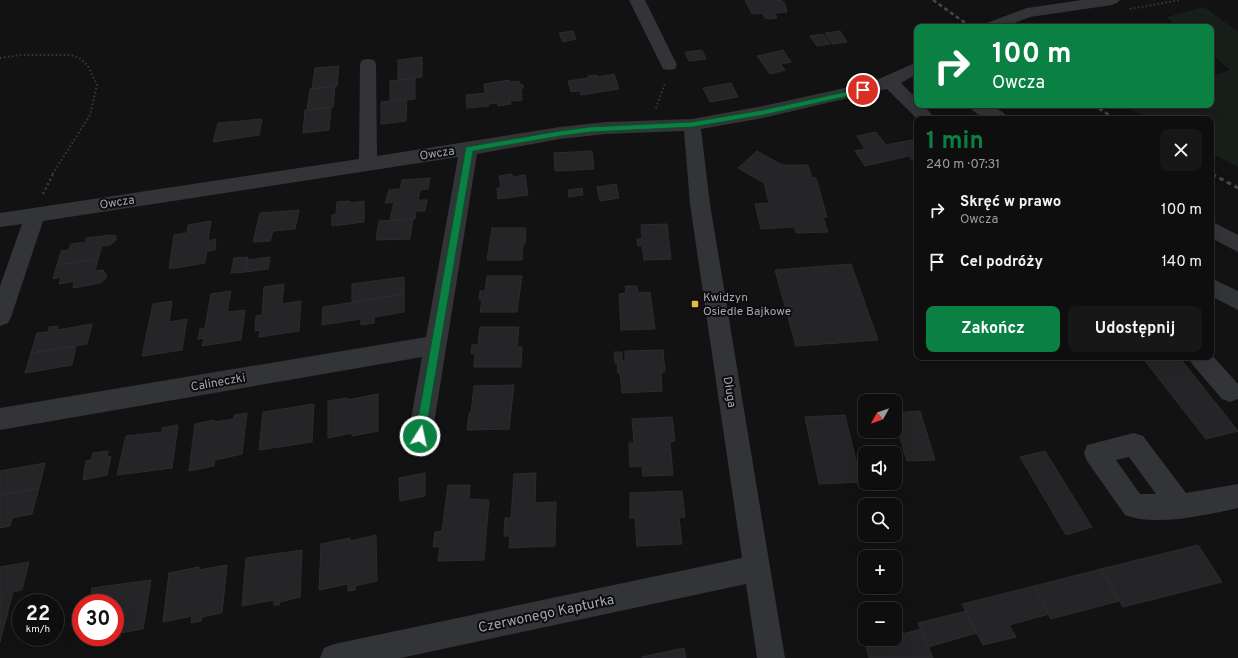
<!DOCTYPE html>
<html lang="pl">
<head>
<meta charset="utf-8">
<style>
  body { margin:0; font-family:Overpass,sans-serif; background:#171717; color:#f1f3f6; height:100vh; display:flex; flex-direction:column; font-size:15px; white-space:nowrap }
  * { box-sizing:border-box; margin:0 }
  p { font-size:13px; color:#9b9c9e }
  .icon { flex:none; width:22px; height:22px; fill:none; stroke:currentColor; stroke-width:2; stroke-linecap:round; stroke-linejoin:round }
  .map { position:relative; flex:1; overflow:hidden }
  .drawer { position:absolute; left:914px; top:116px; width:300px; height:244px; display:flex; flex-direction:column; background:#0e0e0e; border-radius:8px; box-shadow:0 4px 16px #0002,0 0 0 1px #2e2e2e }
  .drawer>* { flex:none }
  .banner { position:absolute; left:914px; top:24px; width:300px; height:84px; border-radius:8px; box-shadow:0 4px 16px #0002,0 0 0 1px #2e2e2e; background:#0b8043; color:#fff; overflow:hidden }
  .needle { width:26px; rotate:230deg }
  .buttons { position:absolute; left:858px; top:394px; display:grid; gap:8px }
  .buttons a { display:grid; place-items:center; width:44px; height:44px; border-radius:8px; background:#0e0e0e; box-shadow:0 4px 16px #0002,0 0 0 1px #2e2e2e; font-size:20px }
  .speed { position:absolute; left:12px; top:594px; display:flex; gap:8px; font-size:20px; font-weight:700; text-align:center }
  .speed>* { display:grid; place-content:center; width:52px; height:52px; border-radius:50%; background:#0e0e0e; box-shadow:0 4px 16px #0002,0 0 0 1px #2e2e2e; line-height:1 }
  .speed small { font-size:10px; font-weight:400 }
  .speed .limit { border:6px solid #d22; background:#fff; color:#111 }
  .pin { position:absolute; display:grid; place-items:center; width:34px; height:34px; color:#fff; margin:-17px; border:2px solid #fff; border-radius:50%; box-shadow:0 1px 4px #0007 }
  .me { position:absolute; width:44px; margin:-22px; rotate:10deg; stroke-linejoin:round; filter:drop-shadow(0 0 3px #0008) }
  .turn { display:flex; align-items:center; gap:14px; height:84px; padding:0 12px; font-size:18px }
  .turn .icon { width:52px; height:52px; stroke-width:2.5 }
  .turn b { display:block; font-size:28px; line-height:34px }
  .round { display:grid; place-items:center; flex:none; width:42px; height:42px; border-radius:8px; background:#171717 }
  .summary { display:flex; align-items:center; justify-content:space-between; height:68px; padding:0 12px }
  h1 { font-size:24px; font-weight:700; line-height:30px; color:#0b8043 }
  .action { display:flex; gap:8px; margin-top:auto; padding:8px 12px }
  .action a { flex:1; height:46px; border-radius:8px; background:#0b8043; color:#fff; font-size:16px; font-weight:700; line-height:46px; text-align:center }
  .action a+a { background:#171717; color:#f1f3f6 }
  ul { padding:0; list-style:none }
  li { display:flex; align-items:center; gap:12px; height:52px; padding:0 12px }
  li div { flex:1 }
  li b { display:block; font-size:15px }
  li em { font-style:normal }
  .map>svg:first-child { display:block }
  .green { fill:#181e1a }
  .building { fill:#252527; stroke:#2c2c2f }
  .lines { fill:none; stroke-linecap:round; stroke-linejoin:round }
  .path-far1 { stroke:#393a3f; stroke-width:2; stroke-dasharray:1.5 2.5; stroke-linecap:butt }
  .path { stroke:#393a3f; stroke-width:2.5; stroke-dasharray:2 3; stroke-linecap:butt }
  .minor { fill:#333438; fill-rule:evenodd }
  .rail-far1 { stroke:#46474d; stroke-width:2.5; stroke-dasharray:4 3; stroke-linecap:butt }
  .rail { stroke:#46474d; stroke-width:3; stroke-dasharray:4.5 4; stroke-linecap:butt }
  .route { fill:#0b8043; stroke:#07532c }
  .poi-dot { fill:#e9bb35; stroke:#0d0d0e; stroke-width:1.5 }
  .labels { text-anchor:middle; stroke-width:4; stroke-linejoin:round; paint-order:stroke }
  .street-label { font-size:12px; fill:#a4a7b3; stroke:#0d0d0e }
  .poi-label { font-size:12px; fill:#a4a7b3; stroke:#0d0d0e; text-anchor:start }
  .near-street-label { font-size:14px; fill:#a4a7b3; stroke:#0d0d0e }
</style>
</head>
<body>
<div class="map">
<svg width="1238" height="658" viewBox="0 0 1238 658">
  <rect width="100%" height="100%" fill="#121213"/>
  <path class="green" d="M1204,7l34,25v135l-27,-14v-34h-63l-23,-14h86v-29l19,-6 -19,-16v-27h-33l-12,-10z"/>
  <path class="building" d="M745,0h36l4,4 2,8 -12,1 2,5 -8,1 -4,-1 -3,-5 -10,1z
    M573,31l3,8 -13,3 -4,-9z
    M840,31l7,11 -15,2 -7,-11z
    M823,34l7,10 -13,2 -7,-10z
    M702,50l4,9 -17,2 -4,-9z
    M783,50l8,12 -10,2 4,6 -15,4 -13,-18z
    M422,57v20l-24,3v-20z
    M339,66l-2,20 -25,3 3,-21z
    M614,74l5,15 -38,6 -1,-4 -9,1 -3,-11 20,-3v-2l9,-1v2z
    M415,78v21l-25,2v-20z
    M509,80v2l10,-1 1,3 3,1v3l-2,2 1,10 -12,1 1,3 -13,2v-3l-10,1 1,2 -22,2 -1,-13 19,-2 -1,-9z
    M731,83l7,14 -28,5 -7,-14z
    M335,86l-2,21 -26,3 3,-21z
    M407,99l-1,22 -25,3v-22z
    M331,107l-2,23 -26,3 2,-23z
    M262,119l-3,16 -46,7 5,-19z
    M876,132l10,13 31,-6v20l-5,1 -3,-4 -44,10 -10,-15 10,-2 -8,-13z
    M592,151l2,18 -39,2 -1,-18z
    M757,151l25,14h26l4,13h4l11,39h-4l5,15 -32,1 -2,-6 -33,2 -6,-25 14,-1 -5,-20 -26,-15z
    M512,174v3l13,-2 3,20 -30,4 -1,-11h4l-2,-12z
    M430,178l-2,11 -8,1 -2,10h9l-2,11h-9l-1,8 -25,1 4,-18 -9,1 4,-13 11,-1 2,-9z
    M616,184l3,14 -19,3 -3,-14z
    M582,188l1,7 -14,2 -1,-7z
    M350,201v2l14,-2v21l-32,4v-11l4,-1 1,-12z
    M299,210l-4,19 -22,2 -3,10 -17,1 7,-29z
    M413,219l-3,20 -34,1 3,-19z
    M211,221l-3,20 8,-2 -1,11 -8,1 -2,12 -36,6 5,-34 13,-2 1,-8z
    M667,224l4,35 -27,1 -2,-14h-4l-1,-7h5l-1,-14z
    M492,228h34l-1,16h-2l-1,16h-35z
    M112,235l4,1v4l-6,5 -8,1 -4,13 -41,6 4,-14 8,-1 2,-6 15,-2v-4z
    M248,257l-3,15 -14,1 3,-15z
    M270,257l-2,12 -23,3 3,-12z
    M98,259l-3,12 8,-1 4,5 -2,4 -5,4 -27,5 1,-7 -15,3 2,-7 -8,2 4,-14z
    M851,264l27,76 -82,6 -21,-76z
    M487,276h35l-5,36h-37l2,-12h-3l1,-9h5z
    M404,277v17l-52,8v-18z
    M284,284l-2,20 19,-3 -2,30 -40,6 1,-7 -5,1 1,-15 6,-1 2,-28z
    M625,286h12l1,7 12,-1 5,37 -34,1 -2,-36 7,-1z
    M231,291l-4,21 18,-2 -4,30 -39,6 2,-8 -6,1 2,-10 5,-1 6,-34z
    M404,294v18l-30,5v6l-13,2v-6l-39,6 1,-18z
    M172,301l-3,21 18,-3 -5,31 -40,6 11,-52z
    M92,324l-5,20 -56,9 6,-20 11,-1 1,-5 9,-1 -1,4z
    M480,327h39l-2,20h5l-1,20h-47l1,-14 -4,1 1,-9h6z
    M76,346l-4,19 -47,8 6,-20z
    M663,350l2,22h-4l1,19 -40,2 -2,-20h-2l-1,-10h-2l-1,-11h8v9h3v-10z
    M1142,357h37l59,74 -32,8z
    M514,385l-5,44 -42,1 2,-17h2l3,-27z
    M378,394v37l-26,5v-3l-24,5v-37l19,-3v2z
    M314,404l-2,38 -53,8 4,-38z
    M920,411l15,49 -28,1 -12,-40v-8z
    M247,413l-5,41 -27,6 -1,6 -25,5 6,-47 19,-4v2l20,-3v-4z
    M845,415l16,67 -42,2 -14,-67z
    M672,417l3,24 -5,1 3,33 -30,1 -1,-10 -12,1 -1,-24h5l-2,-24z
    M178,425l-6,43 -55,7 9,-39 36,-4v-4z
    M108,451l-1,6 4,-1 -4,19 -24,5 3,-19 5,-1 2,-7z
    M1045,451l47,76 -26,8 -46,-78z
    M45,463l-6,25 -39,7v-24z
    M425,473v23l-25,5 -1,-23z
    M536,473l-1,30 21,-1 -1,44 -46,2 1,-12h-6l1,-18h6l3,-44z
    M448,485h22l-1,14 20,1 -5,60 -46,1 2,-14h-7l2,-15 7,-1z
    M39,488l-7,26 -20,4 -2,8 -10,2v-33z
    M682,491l3,26 -6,1 3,26 -45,2 -2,-28h-5v-25z
    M376,535l1,46 -22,5v4l-7,1v-7l-29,6 2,-46 29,-6v3z
    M1198,545l24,37 -99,25 -22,-38z
    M302,550l-2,47 -20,5 -1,3h-5v-5l-32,6 4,-48z
    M29,562l-7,28 -9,2 -8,31 -5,1v-57z
    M227,565l-5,48 -20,4 -1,4 -10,2 1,-7 -29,6 6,-49 30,-6 -1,3z
    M1101,569l18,32 -68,18 -17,-33z
    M151,580l-8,49 -23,4v4l-16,4 1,-4h10v-34h-26l3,-15z
    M1034,586l15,28 -40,11 7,12 -33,8 -21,-41z
    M966,611l11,22 -49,14 -10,-24z
    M5,623l-5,19v-18z
    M921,629l12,29h-64l-4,-15 12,-4h18v-3z
    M684,648l2,10 -44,-1z"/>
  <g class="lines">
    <path class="path-far1" d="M1130,9l50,-9
      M0,58l20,-3h51l10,4 7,7 9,19 -7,30 -38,60
      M656,108l9,-25"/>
    <path class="path" d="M43,194l10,-20"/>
    <path class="minor" d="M629,0h16l32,65 -2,4 -6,1 -6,-1z
      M1082,0h38l-3,3 -5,2 -82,12 -26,10h-22l2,-3 43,-16z
      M368,59l6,1 2,4 1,92 183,-29 46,-5 86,-3 71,-13 109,-24 45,-20v12l-16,9 16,16v6h6l13,14h-19l-30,-30 -124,29 -62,11 9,75 75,454h-28l-11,-74 -345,74h-81l4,-10 10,-4 408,-86 -52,-354 -6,-73 -78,3 -46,5 -83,15 -45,282 -3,8 -9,3 -9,-3 -3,-8 14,-79 -422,73v-22l426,-71 32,-180 -415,64 -32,96 -3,6 -8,3v-40l22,-62 -22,3v-14l359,-54 1,-95 2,-4z
      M968,105c15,0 32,0 41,14 -15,0 -32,0 -41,-14z
      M1211,221l27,14v17l-27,-14z
      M1211,278l27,13v19l-27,-14z
      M1211,354l27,30v15l-8,3 -8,-3 -30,-35 -3,-7h22z
      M1134,433l9,3 43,57 52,-9v24c-32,7 -82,19 -113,7l-38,-54 -3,-8 3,-8zM1129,457l27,37h-16l-24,-34z"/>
    <path class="rail-far1" d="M933,0l38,27
      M1093,105l23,14
      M1211,173l3,2"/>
    <path class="rail" d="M1212,174l26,14"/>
  </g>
  <path class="route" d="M863,88l4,2 -1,2 -103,23 -71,12 -102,5 -30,4 -87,15 -48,285 -1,3 -4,2 -3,-2 -2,-3 51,-289 94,-16 30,-4 102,-5 71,-12z"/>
  <rect class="poi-dot" x="691" y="300" width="8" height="8" rx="2"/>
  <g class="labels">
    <g class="street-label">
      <text transform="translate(437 153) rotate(-9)" y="4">Owcza</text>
      <text transform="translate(117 202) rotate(-9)" y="4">Owcza</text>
      <text transform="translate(218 382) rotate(-10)" y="4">Calineczki</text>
      <text transform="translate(730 392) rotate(81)" y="4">Długa</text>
    </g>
    <g class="poi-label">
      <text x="703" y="301">Kwidzyn<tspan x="703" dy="14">Osiedle Bajkowe</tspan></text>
    </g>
    <g class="near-street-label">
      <text transform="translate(546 613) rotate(-12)" y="5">Czerwonego Kapturka</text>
    </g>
  </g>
</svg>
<div class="buttons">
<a><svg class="needle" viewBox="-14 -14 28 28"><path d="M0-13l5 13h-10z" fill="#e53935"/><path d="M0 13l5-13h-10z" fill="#9b9c9e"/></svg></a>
<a><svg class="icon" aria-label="sound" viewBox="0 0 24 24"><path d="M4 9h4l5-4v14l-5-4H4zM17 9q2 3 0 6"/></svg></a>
<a><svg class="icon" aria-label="search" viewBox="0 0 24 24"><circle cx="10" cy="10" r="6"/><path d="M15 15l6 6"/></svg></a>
<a>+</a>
<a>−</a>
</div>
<div class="speed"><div>22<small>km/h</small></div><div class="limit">30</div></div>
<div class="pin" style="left:863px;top:90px;background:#d93025"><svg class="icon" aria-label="arrive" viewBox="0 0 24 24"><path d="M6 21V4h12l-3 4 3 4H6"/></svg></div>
<svg class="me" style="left:420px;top:436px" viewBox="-20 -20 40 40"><circle r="17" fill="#0b8043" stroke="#fff" stroke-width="3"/><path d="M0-11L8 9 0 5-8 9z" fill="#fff"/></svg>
<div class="banner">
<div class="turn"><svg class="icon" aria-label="right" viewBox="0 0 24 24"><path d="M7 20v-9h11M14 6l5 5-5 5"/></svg><div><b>100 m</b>Owcza</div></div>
</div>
<section class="drawer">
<div class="summary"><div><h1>1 min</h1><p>240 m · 07:31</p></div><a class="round"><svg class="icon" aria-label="close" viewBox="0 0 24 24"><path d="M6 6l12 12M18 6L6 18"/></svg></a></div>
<ul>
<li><svg class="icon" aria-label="right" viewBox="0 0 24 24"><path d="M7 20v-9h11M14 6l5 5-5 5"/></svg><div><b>Skręć w prawo</b><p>Owcza</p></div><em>100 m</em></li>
<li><svg class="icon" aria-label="arrive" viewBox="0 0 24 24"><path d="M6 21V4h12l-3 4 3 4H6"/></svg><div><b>Cel podróży</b></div><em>140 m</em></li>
</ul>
<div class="action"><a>Zakończ</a><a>Udostępnij</a></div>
</section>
</div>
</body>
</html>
